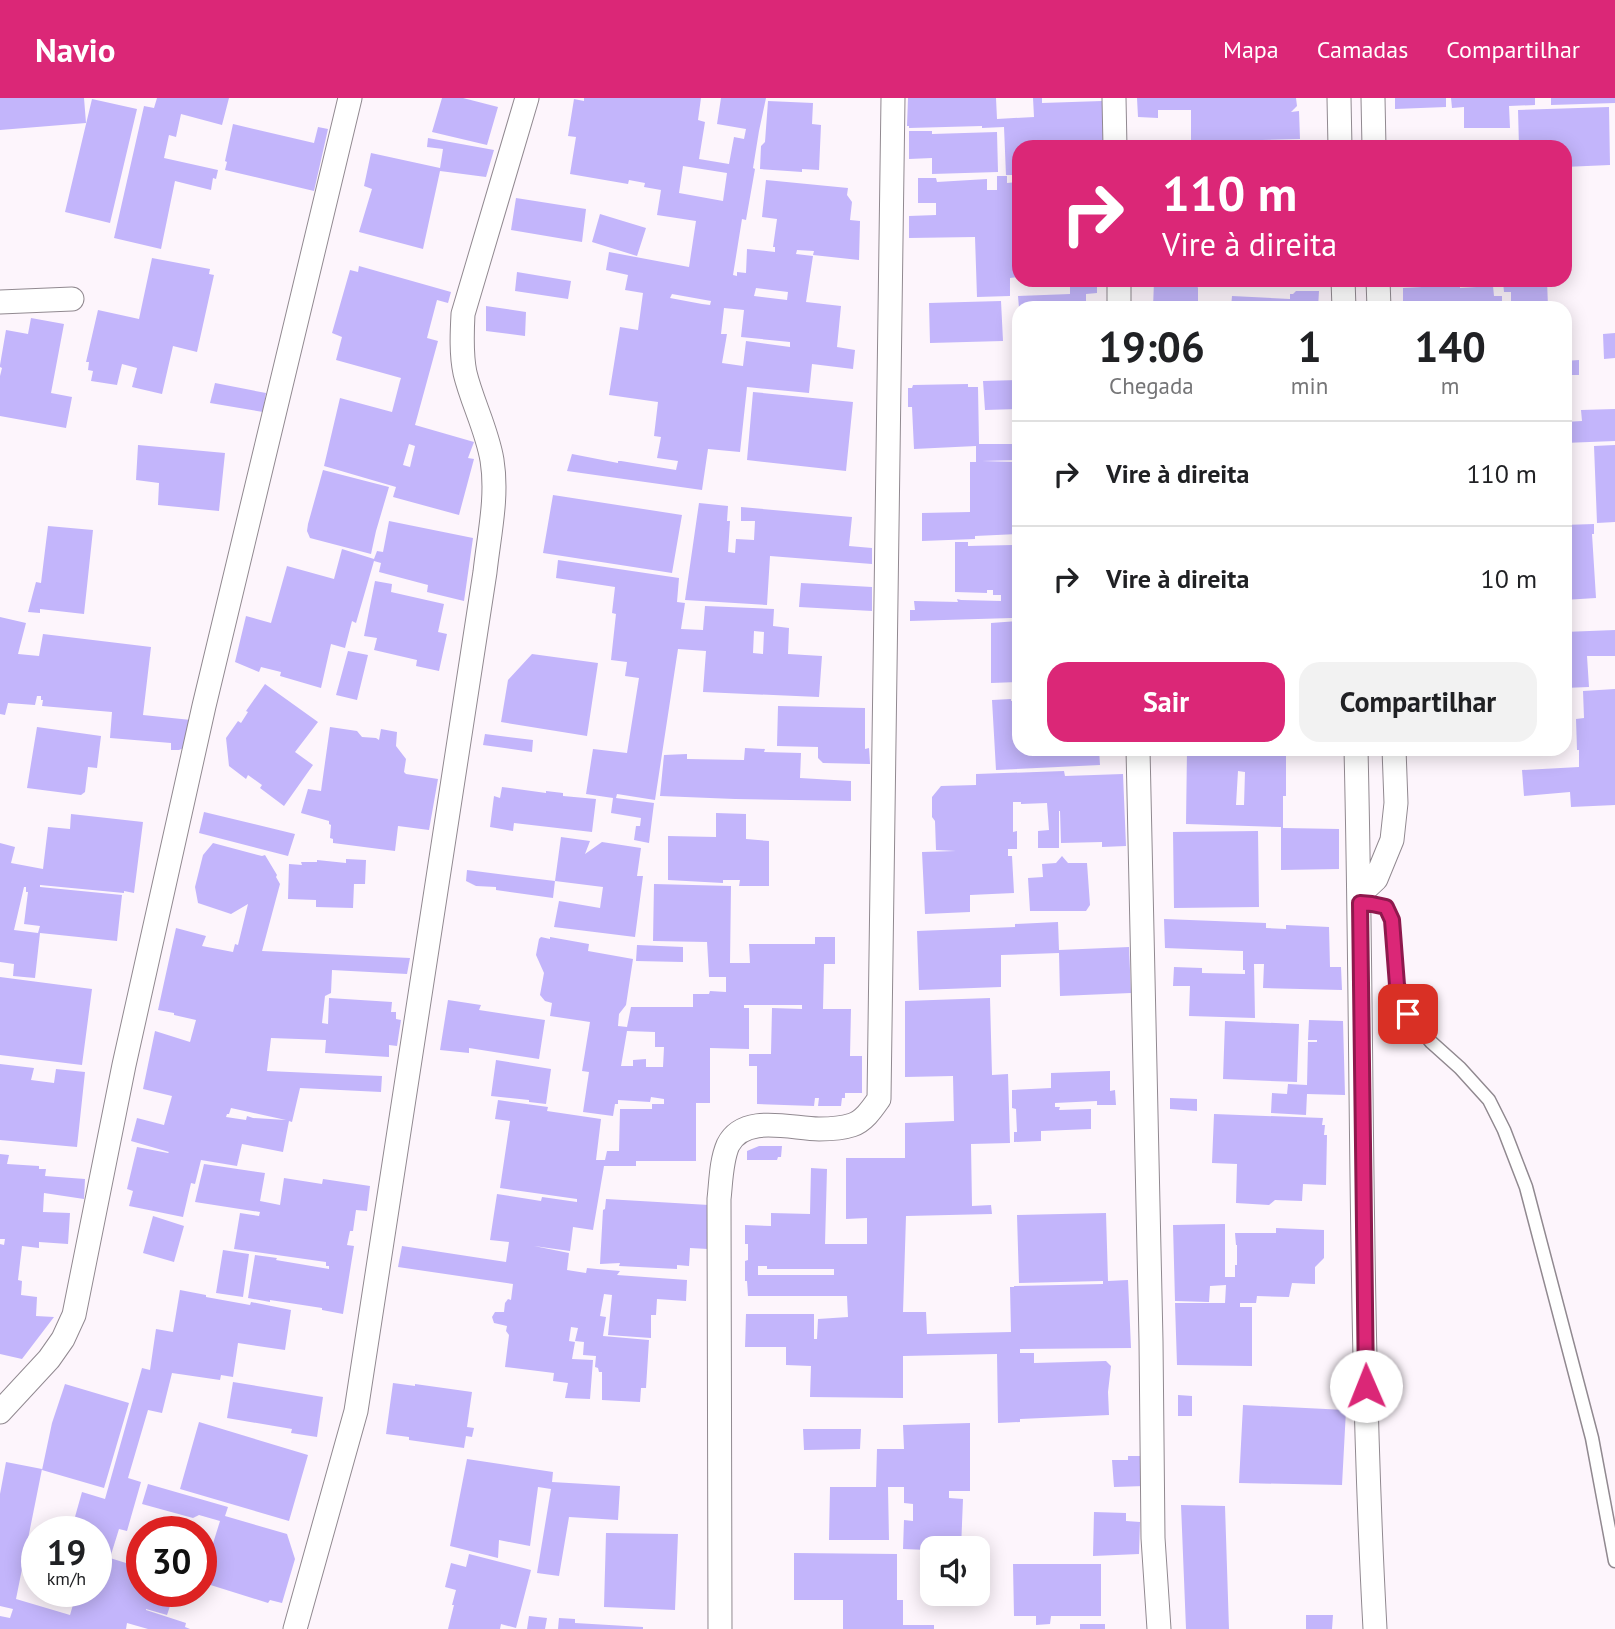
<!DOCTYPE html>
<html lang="pt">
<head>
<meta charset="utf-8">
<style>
  body { margin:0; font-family:"PT Sans",sans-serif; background:#f2f2f2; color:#202124; height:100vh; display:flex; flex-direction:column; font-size:26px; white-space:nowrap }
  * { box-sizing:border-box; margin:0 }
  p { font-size:23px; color:#757577 }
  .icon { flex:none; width:38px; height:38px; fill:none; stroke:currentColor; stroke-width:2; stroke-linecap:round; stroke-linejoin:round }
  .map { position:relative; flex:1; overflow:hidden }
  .panel { position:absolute; left:1012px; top:203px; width:560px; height:455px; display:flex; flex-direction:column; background:#fff; border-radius:21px; box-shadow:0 4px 18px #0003 }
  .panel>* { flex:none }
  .top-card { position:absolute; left:1012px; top:42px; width:560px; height:147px; border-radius:21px; box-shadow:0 4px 18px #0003; background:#db2777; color:#fff; overflow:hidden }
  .tools { position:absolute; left:920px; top:1438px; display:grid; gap:14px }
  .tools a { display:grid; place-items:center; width:70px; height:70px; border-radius:14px; background:#fff; box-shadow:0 4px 18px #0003; font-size:35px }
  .speed { position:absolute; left:21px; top:1418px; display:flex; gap:14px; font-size:35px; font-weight:700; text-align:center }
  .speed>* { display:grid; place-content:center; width:91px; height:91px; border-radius:50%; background:#fff; box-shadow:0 4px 18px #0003; line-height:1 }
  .speed small { font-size:18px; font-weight:400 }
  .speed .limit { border:10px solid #d22; background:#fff; color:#111 }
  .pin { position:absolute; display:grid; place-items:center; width:60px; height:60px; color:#fff; margin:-30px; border-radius:14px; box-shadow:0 4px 10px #0006 }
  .me { position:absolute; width:77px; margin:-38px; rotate:359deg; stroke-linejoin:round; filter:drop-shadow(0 0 5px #0008) }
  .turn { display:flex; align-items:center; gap:24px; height:147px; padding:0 35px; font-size:32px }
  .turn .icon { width:91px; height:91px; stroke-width:2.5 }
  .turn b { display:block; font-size:49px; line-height:60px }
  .eta { display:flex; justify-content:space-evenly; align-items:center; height:119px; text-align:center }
  .eta b { font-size:42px; font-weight:700; line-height:49px }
  .action { display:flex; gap:14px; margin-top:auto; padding:14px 35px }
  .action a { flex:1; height:80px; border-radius:21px; background:#db2777; color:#fff; font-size:28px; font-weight:700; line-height:80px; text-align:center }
  .action a+a { background:#f2f2f2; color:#202124 }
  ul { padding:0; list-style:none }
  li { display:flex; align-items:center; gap:21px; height:105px; padding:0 35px; border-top:2px solid #e0e0e0 }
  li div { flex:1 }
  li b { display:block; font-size:26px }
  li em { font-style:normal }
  header { display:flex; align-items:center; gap:42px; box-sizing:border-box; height:98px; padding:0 35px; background:#db2777; color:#fff }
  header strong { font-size:33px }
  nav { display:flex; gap:38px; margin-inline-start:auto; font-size:24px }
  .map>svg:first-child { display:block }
  .building { fill:#c3b5fb; fill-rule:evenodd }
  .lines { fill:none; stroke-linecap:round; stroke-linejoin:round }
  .service-casing { stroke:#918990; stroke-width:15 }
  .minor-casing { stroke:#918990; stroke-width:25 }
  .service { stroke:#fff; stroke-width:12 }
  .minor { stroke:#fff; stroke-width:23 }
  .route-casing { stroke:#8e194d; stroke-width:18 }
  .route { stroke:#db2777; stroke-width:12 }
</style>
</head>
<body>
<header>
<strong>Navio</strong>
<nav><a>Mapa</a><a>Camadas</a><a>Compartilhar</a></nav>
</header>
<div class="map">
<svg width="1615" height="1531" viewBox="0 0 1615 1531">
  <rect width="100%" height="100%" fill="#fdf5fc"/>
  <path class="building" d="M0,0h84l2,25 -86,7z
    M157,0h72l-7,27 -41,-11 -5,23 -7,-2 -5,23 54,12 -2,9 -3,-1 -2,12 -36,-9 -14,68 -47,-11 30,-132 10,2z
    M442,0h21l35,9 -11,38 -55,-13z
    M584,0h117l-3,22 7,2 -6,37 30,5 5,-27 10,2 2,-10 -29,-5 4,-26h45l-7,33 -6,37 2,1 -9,51 -4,-1 -9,56 4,1v-4l9,1 1,-24 28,3v-5h-2l4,-28 -15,-2 4,-37 82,8 -1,7 5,7 -2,18 10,1 -1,39 -46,-5 1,-4 -17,-1 -1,4 17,2 -7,46 35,4 -4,41 18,3 -2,19 -41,-5 -3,29 -62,-6 -7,65 -32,-3 -6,41 -135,-19 5,-17 46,9v-2h3l55,9 2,-9 -21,-3 4,-21 -7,-1 4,-34 -49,-7 11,-68 18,3 5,-37 -18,-3 3,-15 -22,-5 3,-18 80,15 7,-46 -39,-6 4,-25 -17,-3 1,-4 -16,-3 -1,4 -58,-10 6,-37 -8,-1 6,-37 10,2zM683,68l44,7 -4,28 -44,-8zM756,190l32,4 -1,8 -33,-4zM672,196l39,7 -1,4 -8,-1 -32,-6zM724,210l20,2 -3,27 49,5v5l-44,-6 -3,25 -21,-3 5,-29h-6z
    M908,0h88l1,21 37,-2 -1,-19h9v5l60,-2 1,46h-85v28h-12l-2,-48 -22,1v-2l-73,2v-2h-2z
    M1137,0h159l1,8 -6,6 8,-1 1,28 -79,2v3l72,-1v4h-78v-2h-24v-35h-33v8l-20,-1z
    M1395,0h51v9l-51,2z
    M1451,0h84v7l-26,1 1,22h-46v-21l-12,1z
    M1551,0h64v5l-64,2z
    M92,1l45,10 -27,114 -45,-11z
    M768,3l45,2 -1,21 9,1 -2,45 -17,-1v3l-42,-3 1,-23 4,-4z
    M1609,9l1,58 -46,2v-20h-45l-1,-37z
    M233,26l81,19 4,-16 10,2 -14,62 -89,-21 2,-8 -2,-1z
    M909,33h23v3l65,-2 1,40 -66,2v-16l-23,1z
    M428,40l66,12 -8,27 -46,-6 -17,78 -64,-17 13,-43 -8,-3 7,-33 69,15 3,-19 -16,-2z
    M997,78h10v7l11,-1v95l-8,1v18l-33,1 -2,-60 -66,1v-22l27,-1v-12h-18v-25h18l1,4 50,-3v11h10z
    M516,100l70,11 -4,33 -71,-12z
    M600,116l46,14 -9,28 -45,-14z
    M152,160l58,11 -1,5 5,1 -17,77 -24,-6 -11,48 -30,-7 5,-19 -15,-4 -5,21 -26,-4 2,-10 -5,-1 1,-8h-3l12,-52 41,9z
    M359,168l92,26 -3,11 -11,-3 -10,38 11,3 -23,84 59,17 -6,16 6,1 -15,56 -66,-18 3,-10 -72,-21 16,-68 52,14 8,-31 1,-3 -65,-18 6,-23 -10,-4 18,-63 8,2zM409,346l6,2 -5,21 -7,-2z
    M517,174l54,9 -3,18 -53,-8z
    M1070,182h27v13l-11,1v14h-67l-1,-12 52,-2z
    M1547,182l1,27 -37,1v-16h-7l-1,-10z
    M1154,183l42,2 2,5v16l-4,4h-41z
    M1460,187v3l33,-2 1,10h8v12h-99v-20z
    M1296,193h23l-1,17h-87l1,-12 58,3v-5h3z
    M1001,203l2,40 -73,2 -1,-40z
    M486,208l40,6 -1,24 -39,-5z
    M31,220l33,6 -13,69 21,4 -6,31 -66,-12v-40l2,-8 -2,-1v-2l6,-35 22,4z
    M1615,235v25l-11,1 -1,-25z
    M1579,262v15h-15v-14z
    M1018,282v29l-33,1 -2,-29z
    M215,285l51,10 -3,19 -53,-9z
    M968,286v3h10l1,57h39v16l-36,1 32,1 4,72 -43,2v3l-53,2v-28l48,-1v-50h6v-16l-62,3 -2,-42h-4v-19h4l1,-3z
    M753,294l100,10 -7,69 -99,-11z
    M1615,311v32l-51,2v-21l18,-1 -1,-11z
    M138,347l87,8 -6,58 -61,-6 1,-22 -23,-3z
    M1615,347v77l-18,1 -3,-77z
    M323,372l66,17 -13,44 -5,23 -61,-16 -3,-7 1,-7z
    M553,397l129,20 -10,58 -129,-20z
    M699,405l29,3 -1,15h3l-2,31 7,1 1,-14 18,1 1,-19h-14v-14l111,10 -3,29 23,2v16l-102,-8 -3,49 -82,-5z
    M389,423l84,17 -9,63 -37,-9 1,-7 -49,-13 2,-9 -7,-2 -18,62 -4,-2 -7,27 -14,-4 -10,44 -41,-12 1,-4 -20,-5 -2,5 -24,-10 11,-46 25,7 16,-57 47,13 8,-30 32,10 3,-8 6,1z
    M1594,426v10h-2l4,64 -32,2v-75z
    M48,428l45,4 -9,84 -44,-5v4l-12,-1 8,-30 5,1z
    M955,444h13v4l45,-1 -1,73 -102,3v-11h5l-1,-9 44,1 -1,-3 4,1 40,1v-6h-8v-5h-6v3l-32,-1z
    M558,462l121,18 -2,24 8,1 -4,26 22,1 2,-24 69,3 -1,17 16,2 -1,26 34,2 -3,41 -116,-5 3,-41 -28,-2 -23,151 -38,-6 -1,4 38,5 -5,40 -15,-3 2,-14h4l1,-8 -30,-5 2,-15 -27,-4 7,-45 34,4 12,-75 -14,-2 2,-14 -16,-2 5,-46 -4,-1 3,-26 -59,-9zM754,533l10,1 -1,22 -10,-1z
    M375,483l17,3 -1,8 53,12 -6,28 9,2 -8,37 -23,-5 1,-6 -43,-10 3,-12 -13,-2z
    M801,485l71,4v24l-73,-4z
    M0,519l26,6 -8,31 21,2 4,-22 108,13 -8,68 48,5 -5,27 -7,3h-8v-7l-61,-5 2,-26 -70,-6 1,-6h-2v-4h-4l-2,9 -27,-2 -3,12 -5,-1z
    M1018,523v61l-27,1v-60z
    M1615,532v26h-28l2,31 -25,1v-56z
    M348,553l20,4 -11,45 -21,-5z
    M532,556l66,9 -11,73 -86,-14 7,-42z
    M265,586l53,38 -23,30 18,13 -29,41 -24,-18 2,-3 -14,-10 -2,4 -17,-13 -3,-28 12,-17 3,2 7,-11 -2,-1z
    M1615,591v116l-44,2 -1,-15 -46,4 -2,-26 57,-3v-17h-2l-1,-31 8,-1 -1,-27z
    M1011,601v2l7,-1v49h81l1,16 -104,5 -4,-70z
    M778,608l87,2v41l4,-1 1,16 -47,-1 -5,-5v-11l-41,-1z
    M37,629l64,9 -4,32 -9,-1 -3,25 -4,3 -54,-7z
    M330,629l27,4 5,6 14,1 3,2 2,-11 16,3 -1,14 10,13 -2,13 2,2 32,5 -9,51 -31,-4 -3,25 -62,-8v-4l-3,-1 1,-13 -2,-1v-3l-28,-8 7,-24 13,2z
    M485,636l48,6 -1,12 -49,-7z
    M745,650l20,1 -1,3 37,1 -1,25 51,3v20l-116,-2 -75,-3 4,-41 23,-1v5l57,1z
    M1187,651h132v4l-33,1v42h-3v32l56,1v40l-58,1v-43l-95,-3zM1238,673l7,1 -1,33h-8z
    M1064,673l1,5 58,-2 3,72 -24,1v-5l-41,1 -1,-32h-1v37h-21v-17l11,-1 -2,-27 -26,1v-2h-8v30l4,-1v18h-9v7h4l2,37 -44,2v17l-45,2 -3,-62 34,-1 -20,-1 -1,-29 -3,-4v-20l9,-11 35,-1v-11z
    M502,689l44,6v-2l17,2v3l33,3 -4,33 -78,-9 -1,8 -23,-4 4,-31 6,2z
    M204,714l91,22 -7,22 -89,-23z
    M716,715l30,1v25l23,2v45h-30l1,-6h-17v3l-55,-3v-44l48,1z
    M71,716l72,8 -9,71 -10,-2v2l-84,-8v2l82,8 -5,46 -77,-8 -5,45 -22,-2 1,-12 -14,-2v-119l15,4 -4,16 32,6 5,-42 22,2zM24,789h2v5h2l-4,32 16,2 -2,7 -24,-3z
    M1258,733l1,76 -85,1 -1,-76z
    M561,739l29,4 -5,13 17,-12 39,6 -4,28h6l-8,61 -81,-10 5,-26 41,7 3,-21 -48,-6z
    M213,745l49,13 3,-1 12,20 -1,2 4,7 -18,67 148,7 -3,16 -75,-4 -1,23 -6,3 -3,27 6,1 1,-26 63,4 -1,10h5v7l5,1 -4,26 -8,-1v12l-64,-4 1,-13 -55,-2 -4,33 115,5 -1,16 -81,-4 -8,34 -3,-1 -6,31 -41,-8 -5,22 -36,-6 -6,24 -4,-1 -8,34 -54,-11 4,-15 -6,-2 10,-42 31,6 1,-1 -38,-11 6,-23 27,7 8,-29 -29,-7 12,-58 35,11 6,-22 -22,-5v-2l-16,-3 18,-82 30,8 -4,10 31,6 2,-8 3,1 10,-41 -17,10 -33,-11 -3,-16 8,-32zM231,1010l55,12 -33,-2 -6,-2 -1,4 -20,-3 1,-3h2z
    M1062,758l6,7h19l3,42 -4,6h-56l-2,-33 15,-1 -1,-13 14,-1z
    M346,761l20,1 -1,24h-11l-1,24 -37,-1v-7l-28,-1 1,-35 13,1 -1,-3h16v-2l29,3z
    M467,772l88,11 -2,17 -57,-8v-3l-20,-1 -10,-5z
    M654,786l77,2 -1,77h20l-1,-19h66v-7h20v27h-11l-1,45h28l-1,47h12v37h-17v5h-3l-1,8h-23l1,-8h-4l-1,8 -57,-2v-38h-8v-12h22l1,-46 30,1v-4h-58v3h5v41l-39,-1v55h-14v58h-60v5h-32l-11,64 -20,-3 -3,24 -36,-5 35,7 -2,17 19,3 1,-5 10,1 23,2 -3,4 70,5 -1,21 -29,-2 -1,16h-5v23l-43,-3 4,-40 -8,-1 -4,22 6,1 -3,19 46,4 -3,48h-5l-1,14 -38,-2v-28h-3l-1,-4 -3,-1 1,-11 -13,-1 1,-13 -9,-1 3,-13 -7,-1 -2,14 6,1 -3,17 21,1 -3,39 -25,-1 3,-15 -15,-2 1,-8 -49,-6 4,-32 -3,-4 1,-5 -13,-3 -2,-6 3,-5h9l1,-9 3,-4 3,1 2,-16 -115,-17 4,-21 104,16 3,-20 -19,-2 7,-46 44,7 1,-4 35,5v-3l-77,-11 10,-67 -15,-2 3,-19 50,7 -1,4 54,8 -5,41h9l2,-9h12l1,-42h32v-5h12v-5l-13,-2 -1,5 -32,-2v4h-3l-2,12 -30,-4 6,-40 -7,-1 8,-49 -40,-6 2,-13 -7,-2 -5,-6 4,-22 -8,-18 3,-16 2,-2 9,2v-2l39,7 -1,7 45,8 -7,46 -7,9 -1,12 9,1 4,-20h62v-13h16l1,-3 16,1v-15h-17l-2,-35 -54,-1zM627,933l28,1v15h9l-1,20h-17v-8l-13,1v6h-12z
    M1164,821l102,4v5l20,1v-4l43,2 1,40h11l1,23 -79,-2 1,-24h-10l1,54 -66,-2 1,-30h-17l1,-19 28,1v5l43,1v-4h-2v-19l-78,-3z
    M1058,824l1,28 70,-3 2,46 -71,3 -1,-43 -58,2v32l-82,3 -2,-59 98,-4v-3z
    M637,847l46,2v15l-47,-1z
    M0,879l92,12 -10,76 -82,-10z
    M990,900l2,77 16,-1 2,69 -39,1 1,62 19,-1 1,9 -86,2 -3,96h23l1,22 84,-2 -1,-45h4v-1l89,-2v-3l-84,2 -2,-68 89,-2 2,68 20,-1 3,68 -111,1v4h14v10l72,-2 5,5 -3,26 1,23 -89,4v3l-22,1 -1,-69 -94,2v42l-93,-1 1,-31 -25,-1v-18h-41l1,-33h68v25h3l1,-20 30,-2 -1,-21h-99l-1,-15h-2v-20l3,-1v-16h-3v-19l26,1v-13l39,1 1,-46 16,1 -2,75h42v-26l-21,1v-61h59v-35l49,-2 -1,-45 -48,1v-76zM758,1168h9v3h67v6h-76z
    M448,902l33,5 -2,5 66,10 -6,39 -70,-11v5l-29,-3z
    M1309,922l34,1 2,74 -38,-1 -1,21 -35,-2 1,-20 15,1 1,-10 19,1 1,-43h9v-2h-9z
    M1225,923l74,3 -2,58 -74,-3z
    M496,962l55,9 -5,35 -17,-2v-2l-38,-4z
    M0,966l34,4 -3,12 23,3 2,-14 29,3 -8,75 -77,-7z
    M1110,973v20l5,-1 1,15h-19v-4l-42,2v4h5l-1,3 32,-1v20l-50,2v10l-27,1v-10h3l-1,-23 -4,-1v-18l39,-2v-15z
    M1170,1000l27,1v12l-27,-2z
    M1214,1016l109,4 -1,7h3l-1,10h3l-1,50 -23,-1 -1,17 -27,-1 -6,5 -33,-2 1,-39 -25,-1z
    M759,1048h23l-1,11h-3l-1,3h-30v-9z
    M0,1056l9,1 -2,9 32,2v3h7l-1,7 40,3 -1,20 -40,-6 -1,19 27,1 -2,31 -29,-2v6l-17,-2 -4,34 4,1 -1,14 16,2 -1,19 18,1 -32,42 -22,-5v-110l4,1 1,-6h-5z
    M204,1066l61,9 -5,28 20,4 4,-27 38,6 1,-5 47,7 -3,25 -11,-1 -3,21h-3l-3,14 7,1 -11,68 -21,-4v-2l-52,-8v2l-22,-4 7,-43 22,3 -1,2 53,9v-3h-3v-4l-92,-13 6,-36 19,3 1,-4 -65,-10z
    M606,1101l103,6 -1,44 -18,-1 -1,18 -12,-1v4l-58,-3 1,-3 -20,1 3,-54 2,-1z
    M153,1118l31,10 -10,36 -31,-9z
    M1225,1126v53h10v-12h2v-20h-1l-1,-12h41v-5l48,2v28l-9,9v17l-23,-1 -3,14 -32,-1 -1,7h-16v4h12v59l-75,-1 -2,-62h50l1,-18 -16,1 -1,16 -34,-1 -2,-76z
    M223,1152l26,4 -6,43 -27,-4z
    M180,1192l26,5v2l44,8 1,-3 40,8 -6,40 -47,-7 -5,34 -12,-2 -1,5 -48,-7 -10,40 -14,-3 -20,68 13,4 -14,49 -8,-2 -9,29 32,10v23h33l-8,24 -21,-6v1l40,13 -1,4 5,2h-42l-21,-6 -1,6h-126v-13l10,2 3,-9 -13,-3v-112l6,-32 36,7 -26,130 54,16 7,-24h19v-60h-25l11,-39 23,7 37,-131 8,2 6,-41 17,3z
    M233,1284l90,15 -6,40 -26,-4 1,-4 -65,-11z
    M393,1285l22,3v-2l57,8 -5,35 7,1 -2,9 -6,-1 -2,12 -55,-8v-3l-23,-3z
    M65,1286l64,19 -25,85 -62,-18 10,-47z
    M1178,1297l14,1v20h-14z
    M1243,1307l103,5 -4,75 -103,-2z
    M199,1324l109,33 -19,66 -109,-32z
    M970,1325v68h-21v7l14,1 -2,50h-28v11h-5v-10l-25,-1 1,-29 9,1v-17l-9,-1v-16h-16l1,53h-60l1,-53h46l1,-38h27l-1,-24z
    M803,1331h58l-1,20 -56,1z
    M1128,1358h17v30l-31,1 -2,-27h16z
    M467,1361l86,13 -1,10 68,4 -2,34 -49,-3 -10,59 -22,-3 14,-84 -13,-2 -8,59 -31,-6 -1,18 -48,-12z
    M148,1386l80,23 -3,9 62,18 8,25 -13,44 -12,-3 -2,3 -67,-21 19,-61 -21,-6 -6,3 -51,-14z
    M1181,1407l44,1 4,123h-43z
    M1094,1414l32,1v8l14,1 -1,32 -46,2z
    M606,1435l72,1 -3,76 -71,-3z
    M794,1455l103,1v46h6v25h31v4h-91v-29h-49z
    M469,1456l62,16 -15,58 -15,-4 -1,5h-52l6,-24h-2l4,-15 -11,-3 6,-24 15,4z
    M1013,1466h88v52h-50l-1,8 -14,1v-9h-22z
    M1306,1517h27l-1,14h-26z
    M529,1518l18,2 -2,11h-18z
    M559,1520l16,1v4l68,4v2h-85z
    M1080,1526h25v5h-25z"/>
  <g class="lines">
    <defs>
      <path id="service" d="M1360,805l26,4 6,13 5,65 11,29 23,28 29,26 29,32 15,30 22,57 66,251 23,123"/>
      <path id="minor" d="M1114,0l1,49
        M1339,0l1,49
        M1373,0l1,49
        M1119,182v28
        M1343,182l1,28
        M1378,182l1,28
        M0,204l72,-3
        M1138,651l13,592 2,197 6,91
        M1356,651c7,293 3,587 19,880
        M1360,796l16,-15 16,-39 4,-37 -2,-54
        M0,1314l49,-53 14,-20 11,-24 50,-250 80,-359 146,-608
        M295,1531l61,-218 129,-839c4,-37 13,-75 7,-112 -5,-30 -20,-58 -27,-87 -4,-19 -3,-40 -2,-59l64,-216
        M720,1531l-1,-430c2,-17 2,-38 9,-54 16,-32 64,-16 91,-16 10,0 24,-1 33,-4 12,-4 20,-16 27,-26l14,-1001"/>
    </defs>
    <use href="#service" class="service-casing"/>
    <use href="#minor" class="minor-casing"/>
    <use href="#service" class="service"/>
    <use href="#minor" class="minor"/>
  </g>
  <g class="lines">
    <defs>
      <path id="route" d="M1366,1288l-6,-483 12,1 14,3 6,13 5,65 11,29"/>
    </defs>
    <use href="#route" class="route-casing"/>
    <use href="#route" class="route"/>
  </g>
</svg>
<div class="tools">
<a><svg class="icon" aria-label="sound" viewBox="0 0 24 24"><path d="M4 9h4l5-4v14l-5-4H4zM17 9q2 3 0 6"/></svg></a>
</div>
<div class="speed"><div>19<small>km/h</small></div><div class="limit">30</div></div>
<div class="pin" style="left:1408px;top:916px;background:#d93025"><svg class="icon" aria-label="arrive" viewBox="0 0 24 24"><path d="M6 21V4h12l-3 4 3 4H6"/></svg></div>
<svg class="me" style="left:1366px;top:1288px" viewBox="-20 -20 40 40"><circle r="19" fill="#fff"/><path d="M0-13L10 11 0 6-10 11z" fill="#db2777"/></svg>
<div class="top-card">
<div class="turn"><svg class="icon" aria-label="right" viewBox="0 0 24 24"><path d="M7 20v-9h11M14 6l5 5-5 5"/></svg><div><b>110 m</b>Vire à direita</div></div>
</div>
<section class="panel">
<div class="eta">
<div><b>19:06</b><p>Chegada</p></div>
<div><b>1</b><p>min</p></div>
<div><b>140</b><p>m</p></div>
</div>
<ul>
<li><svg class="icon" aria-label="right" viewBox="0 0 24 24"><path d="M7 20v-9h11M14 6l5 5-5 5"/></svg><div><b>Vire à direita</b></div><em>110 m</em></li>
<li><svg class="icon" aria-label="right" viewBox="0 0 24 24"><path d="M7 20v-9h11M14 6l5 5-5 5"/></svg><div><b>Vire à direita</b></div><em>10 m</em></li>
</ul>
<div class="action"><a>Sair</a><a>Compartilhar</a></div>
</section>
</div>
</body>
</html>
